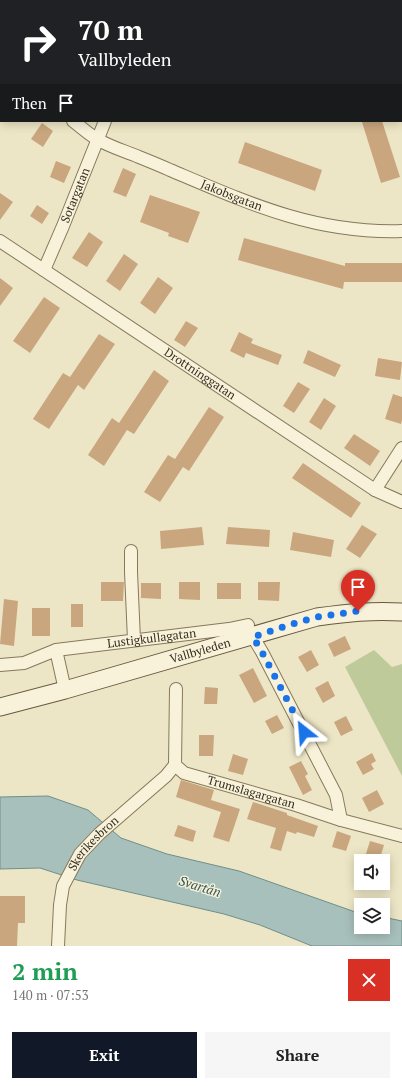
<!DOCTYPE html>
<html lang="en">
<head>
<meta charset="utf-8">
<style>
  body { margin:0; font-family:"PT Serif",serif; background:#f6f6f6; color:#222; height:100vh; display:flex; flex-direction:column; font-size:15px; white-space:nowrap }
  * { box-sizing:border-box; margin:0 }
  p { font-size:13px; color:#767676 }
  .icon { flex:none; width:22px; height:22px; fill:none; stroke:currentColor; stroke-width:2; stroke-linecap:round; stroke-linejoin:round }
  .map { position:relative; height:946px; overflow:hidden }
  .side { display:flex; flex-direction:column; background:#fff; flex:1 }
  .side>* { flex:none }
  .top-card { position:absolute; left:0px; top:0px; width:402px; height:122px; box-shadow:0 2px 10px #0003; background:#202124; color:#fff; overflow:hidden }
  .buttons { position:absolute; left:354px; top:854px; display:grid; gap:8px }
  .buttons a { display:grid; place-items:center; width:36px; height:36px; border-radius:0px; background:#fff; box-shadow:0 2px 10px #0003; font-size:20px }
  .pin { position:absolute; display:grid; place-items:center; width:34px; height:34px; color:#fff; margin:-41px -17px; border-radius:50% 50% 50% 0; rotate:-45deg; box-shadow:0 0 4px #0007 }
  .pin .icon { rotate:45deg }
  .me { position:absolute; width:44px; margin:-22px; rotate:332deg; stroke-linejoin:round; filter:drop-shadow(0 0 3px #0008) }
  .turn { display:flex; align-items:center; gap:14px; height:84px; padding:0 12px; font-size:18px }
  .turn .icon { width:52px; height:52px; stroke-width:2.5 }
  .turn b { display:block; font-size:28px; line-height:34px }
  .then { display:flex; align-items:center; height:38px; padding:0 12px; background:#0003; gap:8px; font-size:15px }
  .round { display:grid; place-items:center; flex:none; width:42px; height:42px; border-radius:0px; background:#f6f6f6 }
  .head { display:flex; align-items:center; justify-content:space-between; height:68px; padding:0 12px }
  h1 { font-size:24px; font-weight:700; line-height:30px; color:#1e9e55 }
  .cta { display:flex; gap:8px; margin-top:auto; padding:8px 12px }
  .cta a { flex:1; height:46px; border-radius:0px; background:#111827; color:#fff; font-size:16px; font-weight:700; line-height:46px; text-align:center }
  .cta a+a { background:#f6f6f6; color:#222 }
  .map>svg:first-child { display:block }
  .green { fill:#bfca9b }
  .water { fill:#a8c0bc; stroke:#6e8f8a }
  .building { fill:#c9a67e }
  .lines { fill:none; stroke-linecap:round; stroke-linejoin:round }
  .minor-casing { stroke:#87785d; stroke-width:14 }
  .secondary-casing { stroke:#695940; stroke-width:19 }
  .minor { stroke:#f7f2d9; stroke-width:12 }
  .secondary { stroke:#f7f2d9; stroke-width:17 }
  .route { stroke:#1a73e8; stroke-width:7; stroke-dasharray:0 12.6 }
  .labels { text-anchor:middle; stroke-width:3; stroke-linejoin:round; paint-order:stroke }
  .street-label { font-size:12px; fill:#382e20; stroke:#f4efd6 }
  .water-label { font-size:13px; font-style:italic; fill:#305557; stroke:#f4efd6 }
</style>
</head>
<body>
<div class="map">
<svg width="402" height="946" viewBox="0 0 402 946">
  <rect width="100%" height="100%" fill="#ede6c6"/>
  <path class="green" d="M374,650l18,17 10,-3v112l-57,-109z"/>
  <path class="water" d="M48,796l40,14 33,28 46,16 72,17 122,43v13h22v-10l19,4v25h-90l-52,-21 -36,-11 -147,-34 -37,-12 -40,1v-72z"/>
  <path class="building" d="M367,121h15l18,56 -19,6 -19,-61z
    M42,123l11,8 -10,16 -12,-8z
    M245,142l77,28 -7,21 -77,-28z
    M56,161l15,6 -7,16 -14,-6z
    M123,168l13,6 -10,23 -13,-5z
    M0,193l13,9 -13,18z
    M150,195l50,17 -12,31 -20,-7 1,-3 -29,-11z
    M37,205l12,8 -7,11 -12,-8z
    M89,232l14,10 -16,25 -15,-9z
    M244,238l101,28v-3h57v19h-58l-1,7 -105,-29z
    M124,254l14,10 -18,27 -14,-10z
    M158,277l15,11 -18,26 -15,-11z
    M0,278l13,10 -13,18z
    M44,297l16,11 -30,45 -17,-12z
    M186,321l12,7 -13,19 -11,-7z
    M239,332l14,7 -2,4 31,12 -4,10 -32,-12 -2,5 -14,-7z
    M99,334l16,10 -31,46 -6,-5 -29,44 -16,-10 30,-46 7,4z
    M308,350l33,15 -6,12 -32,-14z
    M378,358l24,4 -2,18 -25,-4z
    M154,370l15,11 -35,53 -7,-4 -23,36 -16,-11 24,-37 7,5z
    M298,382l12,7 -16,24 -11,-7z
    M393,394l9,3v23l-1,4 -16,-5z
    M324,398l12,8 -15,24 -12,-8z
    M209,407l15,10 -35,54 -6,-4 -23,35 -16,-10 24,-37 7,4z
    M354,434l26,17 -10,15 -26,-18z
    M303,463l58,40 -10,15 -59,-40z
    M362,525l15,9 -17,24 -14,-9z
    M202,527l2,18 -43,4 -1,-18z
    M228,527l42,3 -1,17 -43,-3z
    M293,532l41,8 -3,17 -41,-7z
    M101,582h23l-1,19h-22z
    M179,582h21v18l-21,-1z
    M258,582h22l-1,19 -21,-1z
    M141,583h20v16l-20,-1z
    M217,583h24v16h-24z
    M4,599l14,2 -4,45 -14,-2z
    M71,604h12v23h-12z
    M32,608h18v28h-18z
    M345,636l6,13 -17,8 -6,-13z
    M311,650l8,15 -12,7 -9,-15z
    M253,668l14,28 -13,7 -15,-28z
    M328,681l7,15 -12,7 -8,-15z
    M205,687l13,1 -1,16h-13z
    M277,715l7,13 -12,6 -7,-13z
    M346,716l7,14 -12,6 -7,-14z
    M199,735h15l-1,21h-14z
    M372,753l4,8 -5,3 3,5 -11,6 -7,-13z
    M233,754l15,5 -5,16 -15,-4z
    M301,761l7,13 -3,2 7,14 -9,5 -14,-28z
    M181,780l33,10 -3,10 29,9 -11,33 -16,-5 8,-25 -45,-15z
    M377,790l7,14 -15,8 -7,-14z
    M253,802l34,11v2l31,11 -4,11 -17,-5 -1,2 -9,-3 -6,20 -11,-3 6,-20 -29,-9z
    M178,825l18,6 -3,11 -19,-6z
    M337,831l14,5 -5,15 -14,-4z
    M370,841l14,4 -5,16 -14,-4z
    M0,896h25v27h-7l-1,23h-17z"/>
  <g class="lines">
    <defs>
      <g id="minor">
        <path d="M142,0l1,1"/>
        <path d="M0,69l1,1"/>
        <path id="s1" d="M73,121c8,6 15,13 24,18 13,8 28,12 42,18 10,4 20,8 31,13 78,33 145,64 232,61"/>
        <path id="s2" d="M0,241l375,249 27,12"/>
        <path id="s3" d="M44,270l19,-44 42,-105"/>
        <path d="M375,490l27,-42"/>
        <path d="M131,551v21l3,68"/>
        <path d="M253,637l9,15 74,143 5,25"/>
        <path d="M56,650l9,40"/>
        <path id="s4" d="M0,665l24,-2 32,-13 173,-21 19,-4"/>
        <path id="s5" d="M176,689l-1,76 9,8 112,32 45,15 61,16"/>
        <path id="s6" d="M58,946l2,-41 3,-19 17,-32 19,-20 67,-58 9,-11"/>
      </g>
      <g id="secondary">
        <path id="s7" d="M0,707l65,-17 252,-73c30,-4 55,-7 85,-5"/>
      </g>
    </defs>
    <use href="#minor" class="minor-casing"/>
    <use href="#secondary" class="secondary-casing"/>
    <use href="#minor" class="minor"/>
    <use href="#secondary" class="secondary"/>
  </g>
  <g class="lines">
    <path class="route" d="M304,732l-42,-80 -9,-15 39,-13 25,-7 41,-6"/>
  </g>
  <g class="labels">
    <g class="street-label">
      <text dy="4" stroke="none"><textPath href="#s1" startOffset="176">Jakobsgatan</textPath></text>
      <text dy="4" stroke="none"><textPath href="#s3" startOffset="81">Sotargatan</textPath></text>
      <text dy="4" stroke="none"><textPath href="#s2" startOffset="240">Drottninggatan</textPath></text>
      <text dy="4" stroke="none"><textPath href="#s4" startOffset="155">Lustigkullagatan</textPath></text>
      <text dy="4" stroke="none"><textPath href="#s7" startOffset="208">Vallbyleden</textPath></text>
      <text dy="4" stroke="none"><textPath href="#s5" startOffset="158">Trumslagargatan</textPath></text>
      <text dy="4" stroke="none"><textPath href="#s6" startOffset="113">Skerikesbron</textPath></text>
    </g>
    <g class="water-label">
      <text transform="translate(200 886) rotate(17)" y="5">Svartån</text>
    </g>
  </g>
</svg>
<div class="buttons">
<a><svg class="icon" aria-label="sound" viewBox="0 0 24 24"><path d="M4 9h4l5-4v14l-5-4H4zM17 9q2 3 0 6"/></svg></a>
<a><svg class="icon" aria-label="layers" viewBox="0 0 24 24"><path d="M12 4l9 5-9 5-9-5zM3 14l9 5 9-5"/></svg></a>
</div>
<div class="pin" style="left:358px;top:611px;background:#d93025"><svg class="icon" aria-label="arrive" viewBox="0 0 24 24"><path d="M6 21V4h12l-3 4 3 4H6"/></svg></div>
<svg class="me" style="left:304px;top:732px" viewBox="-20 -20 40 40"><path d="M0-17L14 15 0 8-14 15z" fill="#1a73e8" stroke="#fff" stroke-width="4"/></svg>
<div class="top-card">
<div class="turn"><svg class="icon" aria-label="right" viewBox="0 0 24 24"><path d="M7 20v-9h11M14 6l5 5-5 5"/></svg><div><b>70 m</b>Vallbyleden</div></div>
<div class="then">Then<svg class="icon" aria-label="arrive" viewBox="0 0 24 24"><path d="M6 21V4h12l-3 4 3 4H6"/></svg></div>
</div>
</div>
<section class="side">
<div class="head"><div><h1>2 min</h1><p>140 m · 07:53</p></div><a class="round" style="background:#d93025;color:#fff"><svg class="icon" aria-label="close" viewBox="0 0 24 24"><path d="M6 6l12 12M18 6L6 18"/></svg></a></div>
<div class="cta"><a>Exit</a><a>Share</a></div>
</section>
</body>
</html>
